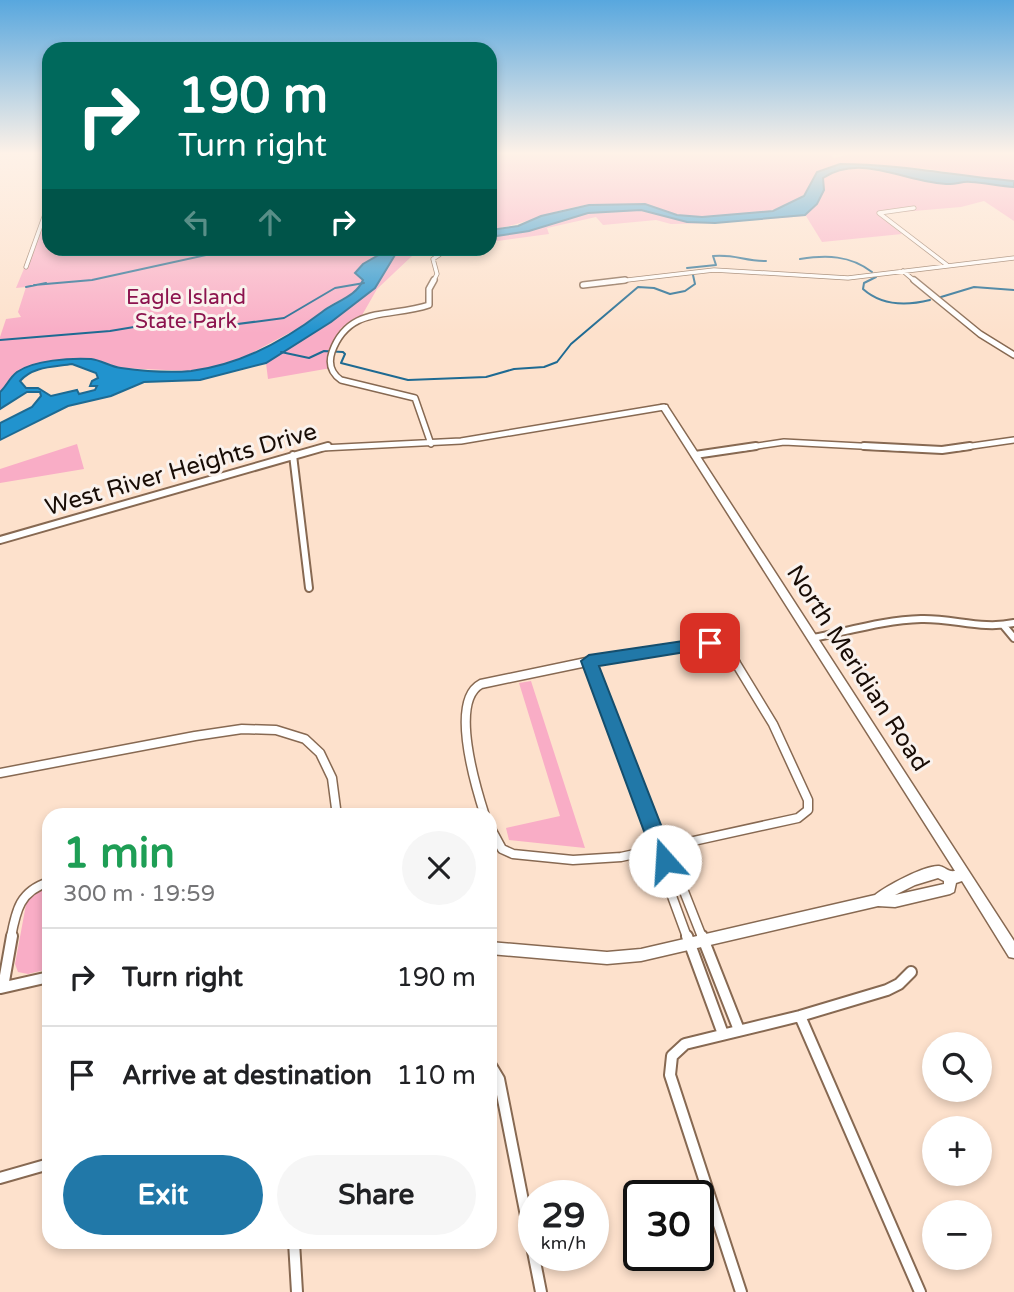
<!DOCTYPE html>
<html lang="en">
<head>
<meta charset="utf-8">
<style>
  body { margin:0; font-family:"Varela Round",sans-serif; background:#f6f6f6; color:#202124; height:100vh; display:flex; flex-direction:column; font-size:26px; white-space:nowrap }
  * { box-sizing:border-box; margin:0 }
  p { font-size:23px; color:#757577 }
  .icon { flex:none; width:38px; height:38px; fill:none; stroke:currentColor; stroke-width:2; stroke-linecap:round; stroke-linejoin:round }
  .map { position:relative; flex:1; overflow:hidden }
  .details { position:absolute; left:42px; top:808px; width:455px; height:441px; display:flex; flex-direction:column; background:#fff; border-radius:21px; box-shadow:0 4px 10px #0003 }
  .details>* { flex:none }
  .banner { position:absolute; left:42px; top:42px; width:455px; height:214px; border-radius:21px; box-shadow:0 4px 10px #0003; background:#00695c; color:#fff; overflow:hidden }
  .buttons { position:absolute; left:922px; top:1032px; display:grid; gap:14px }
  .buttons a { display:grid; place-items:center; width:70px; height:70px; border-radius:50%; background:#fff; box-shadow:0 4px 10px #0003; font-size:35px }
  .speed { position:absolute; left:518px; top:1180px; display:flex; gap:14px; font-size:35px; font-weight:700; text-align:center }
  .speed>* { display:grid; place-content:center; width:91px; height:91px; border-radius:50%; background:#fff; box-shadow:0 4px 10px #0003; line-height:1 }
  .speed small { font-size:18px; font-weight:400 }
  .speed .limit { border:4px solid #111; border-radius:10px; background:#fff; color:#111 }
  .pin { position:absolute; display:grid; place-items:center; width:60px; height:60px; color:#fff; margin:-30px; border-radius:14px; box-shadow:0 4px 10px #0006 }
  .me { position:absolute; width:77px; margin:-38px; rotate:341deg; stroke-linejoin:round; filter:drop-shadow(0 0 5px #0008) }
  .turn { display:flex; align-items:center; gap:24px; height:147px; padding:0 21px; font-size:32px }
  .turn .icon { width:91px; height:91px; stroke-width:2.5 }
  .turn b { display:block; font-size:49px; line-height:60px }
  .lanes { display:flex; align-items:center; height:66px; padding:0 21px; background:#0003; justify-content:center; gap:35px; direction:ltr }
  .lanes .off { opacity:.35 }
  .round { display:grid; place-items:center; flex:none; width:74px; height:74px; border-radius:37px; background:#f6f6f6 }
  .head { display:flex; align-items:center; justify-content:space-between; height:119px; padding:0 21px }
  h1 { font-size:42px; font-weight:700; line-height:52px; color:#1e9e55 }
  .primary-button { display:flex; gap:14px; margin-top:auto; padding:14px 21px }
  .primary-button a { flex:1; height:80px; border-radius:42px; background:#2178a8; color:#fff; font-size:28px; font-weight:700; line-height:80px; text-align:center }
  .primary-button a+a { background:#f6f6f6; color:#202124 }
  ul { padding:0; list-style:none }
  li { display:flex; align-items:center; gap:21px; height:98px; padding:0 21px; border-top:2px solid #e0e0e0 }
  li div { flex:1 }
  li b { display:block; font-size:26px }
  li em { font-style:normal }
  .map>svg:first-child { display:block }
  .green { fill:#f9adc6 }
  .water { fill:#2193ce; stroke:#1e6a92; stroke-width:2; fill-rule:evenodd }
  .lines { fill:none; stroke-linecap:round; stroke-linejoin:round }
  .stream { stroke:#1e6a92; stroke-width:2 }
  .street-far4-casing { stroke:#876952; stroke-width:5 }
  .street-far3-casing { stroke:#876952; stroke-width:8 }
  .street-far2-casing { stroke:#876952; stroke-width:10 }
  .street-far1-casing { stroke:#876952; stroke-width:11 }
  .street-casing { stroke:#876952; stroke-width:14 }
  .secondary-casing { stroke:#876952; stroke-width:3 }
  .street-far4 { stroke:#fff; stroke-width:3.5 }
  .street-far3 { stroke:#fff; stroke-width:5 }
  .street-far2 { stroke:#fff; stroke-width:6 }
  .street-far1 { stroke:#fff; stroke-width:8 }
  .street { stroke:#fff; stroke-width:10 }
  .secondary { fill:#fff; fill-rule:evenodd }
  .route { fill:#2178a8; stroke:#154e6d; stroke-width:2 }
  .labels { text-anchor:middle; stroke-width:6; stroke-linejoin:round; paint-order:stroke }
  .far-park-label { font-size:21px; fill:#8c134e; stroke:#faf2ed }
  .street-label { font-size:24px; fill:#180c05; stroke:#faf2ed }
</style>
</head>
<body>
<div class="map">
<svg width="1014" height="1292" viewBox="0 0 1014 1292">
  <rect width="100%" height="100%" fill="#fde1cc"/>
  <path class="green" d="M490,152h338l6,6 25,-6h155v29h-19l-66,-12 -89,-5 -29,17c-6,37 -102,39 -132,35 -7,-1 -13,-6 -20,-7 -17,-4 -52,-5 -70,-4 -33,3 -65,20 -99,25z
    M856,168l40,5 55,11 21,-2 42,5v34l-30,-20 -23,6 -83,7 24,20 -80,8 -16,-26 -90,7 -45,1 -15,-4 -53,5 -7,-8 -49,11 2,6 -59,8v-5l39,-6 59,-18 53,-3 46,12 28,1 90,-8 13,-11 6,-14 -1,-12 11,-7z
    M49,208v40l340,1 -26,15 -8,10 8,6 -4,10 -30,16 -23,18 -73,39 -43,8 -71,-3 -27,-9 -48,4 -24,7 -20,22v-55l6,-18 15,-2 -3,-5 8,-25 -10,1z
    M418,249h14l-20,7 -35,33 -16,28 -20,11 -9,21 -1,19 -63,11 -2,-16 65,-41 44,-34 20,-33z
    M77,444l7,25 -84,14v-14z
    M531,681l54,167 -76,-8 -3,-12 54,-12 -41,-133z
    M49,888v81l-21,5 -10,-2 -3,-8 12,-65 12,-9z"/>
  <path class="water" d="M840,164c62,0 115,12 174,17v6c-14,-1 -29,-4 -43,-5 -8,-1 -14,2 -21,2 -42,0 -88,-32 -127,-6l1,12 -7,14 -12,11 -90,8 -28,-1 -46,-12 -53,3 -59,18 -39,6v-7l28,-4 23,-10 48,-11 56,-1 32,11 25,2 71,-6 31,-15 13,-24z
    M389,249h29l-23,6 -20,33 -44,34 -65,41 -66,17 -56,2 -33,14 -43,10 -68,34v-17l32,-16 9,-11 -1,-4h-13l-27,17v-17c7,-6 9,-14 17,-20 17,-12 53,-14 74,-13 10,1 20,8 30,9 22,3 49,5 70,3 48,-6 93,-30 131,-59 14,-11 34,-15 41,-32l-8,-7 8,-9zM72,364l24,9 2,5 -6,3 -2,5h7l-2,4 -16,4 -2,-4 -26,6 -13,-8h-12l-6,-7c13,-15 34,-14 52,-17z"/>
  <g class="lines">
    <path class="stream" d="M800,259c26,-4 50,-4 72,13
      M687,268l29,-3 -3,-9c22,-2 31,5 53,5
      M876,277l-12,6 -1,6c19,17 43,17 67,11
      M34,285l58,-5 146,-32
      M26,287l20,-4
      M941,297l33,-10 40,3
      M0,340l110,-9 60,-10 60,4 54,-7 51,-30 29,-5
      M281,352l28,6 15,-7 19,1 2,2 -4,9 67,17 78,-3 28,-8 30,-2 13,-5 14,-18 67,-57 16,1 16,6 15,-3 10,-7 -2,-9"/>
    <defs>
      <path id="street-far4" d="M914,208l-35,5 68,52
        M26,267l23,-64
        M903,271l13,11
        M433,282l4,-8 -4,-15 6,-4
        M610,282l104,-12 134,8 166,-20"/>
      <path id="street-far3" d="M914,280l66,54 34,21
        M583,285l42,-5
        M431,444l-16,-46 -74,-18c-10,-7 -13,-16 -9,-28 17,-47 58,-34 97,-47v-16l5,-9
        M322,448l139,-7 203,-34
        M744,448l40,-6 114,6
        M958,448l56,-8"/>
      <path id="street-far2" d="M864,446l78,4 28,-4
        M293,455l16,133
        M695,455l61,-9
        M0,540l328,-94
        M1004,626l10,12
        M813,638c36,-7 72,-18 108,-19 32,-1 61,11 93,4
        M586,662l124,-19 11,2 15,17"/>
      <path id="street-far1" d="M589,661l76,200
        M0,773l195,-37 47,-7 34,1 29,9 15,14 12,25 5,38
        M485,816c-9,-28 -36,-115 -4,-132l115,-24
        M490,827l12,22 11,5 60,6 48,-3 177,-39 10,-8v-10l-35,-76 -39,-64
        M11,937c5,-27 9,-46 38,-55
        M687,937l-25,-68 3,-8 9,5 28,71"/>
      <path id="street" d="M687,936l36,98
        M702,936l37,94
        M3,987l9,-51
        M1,988l48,-11
        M800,1016l120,276
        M490,1064l9,15 42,213
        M0,1178l49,-14
        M294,1242l3,50
        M741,1292l-71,-217 2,-19 13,-12 115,-28 87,-26 12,-6 12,-12"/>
      <path id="secondary" d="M661,405h6l1,2 346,534v17l-5,-1 -47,-76 -6,2 -2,9 -4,2 -55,13 -17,-1 -237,55 -34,3 -117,-10v-12l117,10 34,-3 234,-54c11,-9 50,-30 64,-29 7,1 8,6 16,5l-295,-464zM938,878l6,3v3l-49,11 20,-10z"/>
    </defs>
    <use href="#street-far4" class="street-far4-casing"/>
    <use href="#street-far3" class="street-far3-casing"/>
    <use href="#street-far2" class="street-far2-casing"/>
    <use href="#street-far1" class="street-far1-casing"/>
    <use href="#street" class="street-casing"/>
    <use href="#secondary" class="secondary-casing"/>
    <use href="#street-far4" class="street-far4"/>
    <use href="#street-far3" class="street-far3"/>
    <use href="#street-far2" class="street-far2"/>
    <use href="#street-far1" class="street-far1"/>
    <use href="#street" class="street"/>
    <use href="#secondary" class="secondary"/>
  </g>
  <linearGradient id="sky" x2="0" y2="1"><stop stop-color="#58a7de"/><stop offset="0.46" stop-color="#fef2e8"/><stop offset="1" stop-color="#fef2e8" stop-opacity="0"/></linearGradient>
  <rect width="1014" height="333" fill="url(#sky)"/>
  <path class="route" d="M710,637l8,6 -2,4 -117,19 76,195 -3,7 -7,2 -7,-2 -3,-7 -74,-200 8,-6z"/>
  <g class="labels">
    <g class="far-park-label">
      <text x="186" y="304">Eagle Island<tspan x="186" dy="24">State Park</tspan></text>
    </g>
    <g class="street-label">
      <text transform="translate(181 469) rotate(-16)" y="8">West River Heights Drive</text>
      <text transform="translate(858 668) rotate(57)" y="8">North Meridian Road</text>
    </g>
  </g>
</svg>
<div class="buttons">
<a><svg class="icon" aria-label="search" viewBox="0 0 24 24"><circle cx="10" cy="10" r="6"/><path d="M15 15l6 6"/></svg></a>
<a>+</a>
<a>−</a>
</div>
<div class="speed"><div>29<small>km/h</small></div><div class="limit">30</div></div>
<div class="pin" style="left:710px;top:643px;background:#d93025"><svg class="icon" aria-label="arrive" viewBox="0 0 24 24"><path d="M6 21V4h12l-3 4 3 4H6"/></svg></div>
<svg class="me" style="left:665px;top:861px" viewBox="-20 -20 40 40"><circle r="19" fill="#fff"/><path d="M0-13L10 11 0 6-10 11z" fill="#2178a8"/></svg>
<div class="banner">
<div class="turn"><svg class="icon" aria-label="right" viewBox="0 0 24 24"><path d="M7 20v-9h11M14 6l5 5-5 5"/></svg><div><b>190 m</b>Turn right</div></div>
<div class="lanes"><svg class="icon off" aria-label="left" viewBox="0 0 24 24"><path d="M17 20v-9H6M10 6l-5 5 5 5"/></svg><svg class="icon off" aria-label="ahead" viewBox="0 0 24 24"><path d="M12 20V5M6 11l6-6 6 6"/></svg><svg class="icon" aria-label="right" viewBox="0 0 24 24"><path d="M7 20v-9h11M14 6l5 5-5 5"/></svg></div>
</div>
<section class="details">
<div class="head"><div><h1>1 min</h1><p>300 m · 19:59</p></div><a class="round"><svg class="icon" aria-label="close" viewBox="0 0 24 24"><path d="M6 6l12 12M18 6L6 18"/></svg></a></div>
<ul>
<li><svg class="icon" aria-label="right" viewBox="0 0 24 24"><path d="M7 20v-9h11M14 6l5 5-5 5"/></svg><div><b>Turn right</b></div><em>190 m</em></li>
<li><svg class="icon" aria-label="arrive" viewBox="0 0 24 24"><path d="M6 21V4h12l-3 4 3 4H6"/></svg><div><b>Arrive at destination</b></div><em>110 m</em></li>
</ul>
<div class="primary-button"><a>Exit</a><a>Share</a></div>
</section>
</div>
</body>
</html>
